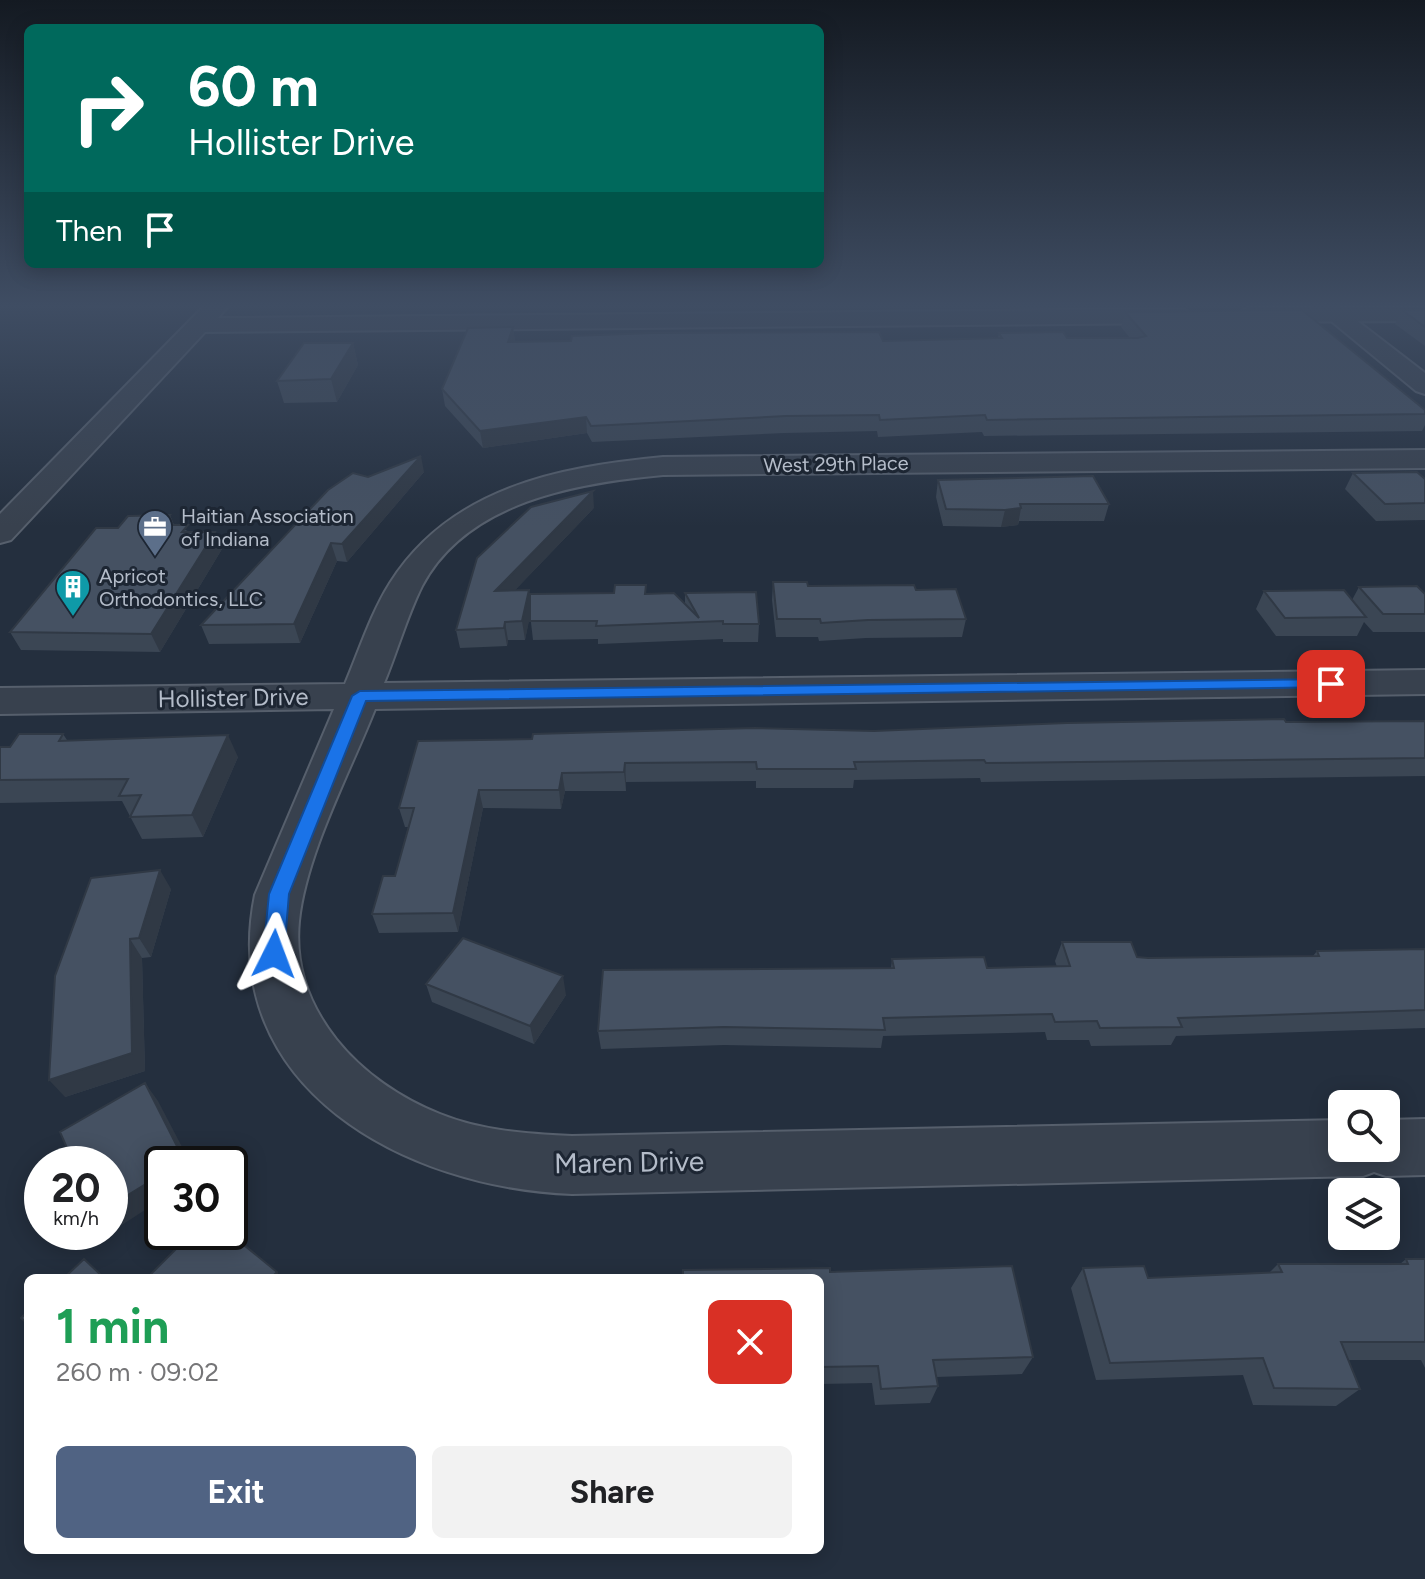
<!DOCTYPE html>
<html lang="en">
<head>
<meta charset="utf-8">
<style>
  body { margin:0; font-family:Figtree,sans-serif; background:#f2f2f2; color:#202124; height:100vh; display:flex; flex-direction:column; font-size:30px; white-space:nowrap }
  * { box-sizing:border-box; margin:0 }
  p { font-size:26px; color:#757577 }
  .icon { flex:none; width:44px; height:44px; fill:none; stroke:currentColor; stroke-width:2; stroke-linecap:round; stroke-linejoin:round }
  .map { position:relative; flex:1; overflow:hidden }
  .drawer { position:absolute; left:24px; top:1274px; width:800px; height:280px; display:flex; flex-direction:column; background:#fff; border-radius:12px; box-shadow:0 4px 20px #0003 }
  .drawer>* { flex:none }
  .hud { position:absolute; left:24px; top:24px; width:800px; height:244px; border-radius:12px; box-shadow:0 4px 20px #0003; background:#00695c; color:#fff; overflow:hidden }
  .fabs { position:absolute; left:1328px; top:1090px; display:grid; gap:16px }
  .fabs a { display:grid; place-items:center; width:72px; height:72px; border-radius:12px; background:#fff; box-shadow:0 4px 20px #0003; font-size:40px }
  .speed { position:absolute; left:24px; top:1146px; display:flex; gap:16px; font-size:40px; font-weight:700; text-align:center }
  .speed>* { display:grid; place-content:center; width:104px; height:104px; border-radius:50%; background:#fff; box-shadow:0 4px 20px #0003; line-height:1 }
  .speed small { font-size:20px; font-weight:400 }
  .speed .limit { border:4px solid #111; border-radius:12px; background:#fff; color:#111 }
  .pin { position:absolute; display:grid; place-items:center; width:68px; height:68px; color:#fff; margin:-34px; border-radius:16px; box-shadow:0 4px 12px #0006 }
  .me { position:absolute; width:88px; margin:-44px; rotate:3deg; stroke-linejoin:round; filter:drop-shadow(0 0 6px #0008) }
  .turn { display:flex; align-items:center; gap:28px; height:168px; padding:0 32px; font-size:36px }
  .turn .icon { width:104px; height:104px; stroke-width:2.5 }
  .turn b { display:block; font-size:56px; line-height:68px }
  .then { display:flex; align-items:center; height:76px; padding:0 32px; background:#0003; gap:16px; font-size:30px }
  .round { display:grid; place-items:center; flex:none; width:84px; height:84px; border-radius:12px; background:#f2f2f2 }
  .summary { display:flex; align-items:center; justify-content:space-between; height:136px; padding:0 32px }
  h1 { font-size:48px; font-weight:700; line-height:60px; color:#1e9e55 }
  .action { display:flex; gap:16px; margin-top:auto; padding:16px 32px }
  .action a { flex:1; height:92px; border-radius:12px; background:#506383; color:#fff; font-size:32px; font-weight:700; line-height:92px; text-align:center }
  .action a+a { background:#f2f2f2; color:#202124 }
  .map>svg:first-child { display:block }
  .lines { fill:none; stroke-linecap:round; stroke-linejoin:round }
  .minor-casing { stroke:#565f6c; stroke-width:4 }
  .tertiary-casing { stroke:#565f6c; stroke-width:4 }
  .minor { fill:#38414e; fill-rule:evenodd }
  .tertiary { fill:#38414e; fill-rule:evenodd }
  .wall { fill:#3b4654 }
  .shaded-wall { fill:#303945 }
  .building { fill:#455162; stroke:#303945; stroke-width:2 }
  .route { fill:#1a73e8; stroke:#114b97; stroke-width:2 }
  .labels { text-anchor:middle; stroke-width:6; stroke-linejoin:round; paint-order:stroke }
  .far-street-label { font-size:20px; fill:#b4bcc9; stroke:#1d2633 }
  .far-poi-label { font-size:20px; fill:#b4bcc9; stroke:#1d2633; text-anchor:start }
  .street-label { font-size:24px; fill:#b4bcc9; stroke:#1d2633 }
  .near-street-label { font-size:28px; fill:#b4bcc9; stroke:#1d2633 }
</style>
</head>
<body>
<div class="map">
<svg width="1425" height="1579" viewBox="0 0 1425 1579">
  <rect width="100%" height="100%" fill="#242f3e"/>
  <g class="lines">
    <defs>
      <path id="minor" d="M1313,306h25l87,67v21l-9,-3z
        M1425,450v18l-762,7c-86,8 -196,26 -241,111 -15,30 -25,66 -38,97l1041,-13v24l-1050,15c-25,63 -69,145 -76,212 -9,90 62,162 141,193 42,17 88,20 132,22l770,-16v28h44v-28l39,-1v56l-39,1 -12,-4 -11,4 -791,18c-165,-6 -356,-106 -317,-299l79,-186 -334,5v-26l345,-4c14,-33 26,-71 45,-101 60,-95 168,-116 273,-126z"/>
      <path id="tertiary" d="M204,306h24l-10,12 965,-9 11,7 -11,7 -978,9 -194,208 -11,3v-29z
        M1425,307v14l-178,1 -11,-7 11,-7z"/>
    </defs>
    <use href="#minor" class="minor-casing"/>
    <use href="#tertiary" class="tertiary-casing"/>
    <use href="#minor" class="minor"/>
    <use href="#tertiary" class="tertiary"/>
  </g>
  <path class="wall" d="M87,306h35l-7,2h-25z
    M1425,309v37l-30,-22 7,-14z
    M1125,312l300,98v15l-3,6 -438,5 -2,-4 -104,5 -1,-6 -92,2 -193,9 -5,-9 -104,15 -38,-42 -3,-17 71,-62 2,15 368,-1 115,-3 1,-5 68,5h63l-9,-11z
    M353,343l5,22 -21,37 -53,1 -7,-22z
    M424,472l-77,90 -10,-1 -37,82 -91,1 -8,-19 167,-148z
    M1353,473l72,6v41l-49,1 -31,-32z
    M938,480l171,24 -5,17h-85l-1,4 -17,2 -58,-1 -7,-29z
    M594,508l-79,82 15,9 116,-5 39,10v-11l74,31 -1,18h-35v-3l-125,5v-5l-65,1 -3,-26 -5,26h-17l-1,6 -47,2 -4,-18z
    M170,515l4,10 16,7 32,17 -62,103 -139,-2 -11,-18 108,-104z
    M773,582l35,4 108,4 50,29 -4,18 -96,1 -47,3 -1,-4h-42l-4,-37z
    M1359,587l66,7v38h-52l-9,-10 -7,14h-81l-20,-27 8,-18 88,9z
    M1408,721h17v55l-444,6 -1,-4 -126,2 -1,8h-97v-7l-130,1v9h-61l-4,18 -78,-1 -25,124 -79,1 -7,-19 23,-38 13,-49h-3l-6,-19 133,-69 754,-17z
    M63,734l4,6 171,17 -35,80 -61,2 -20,-38 -122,2v-56h10z
    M171,889l-20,68 -9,1 3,113 -80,26 -10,-121z
    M1062,942l75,15 11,1 165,-2 4,-5 108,-2v79l-249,8 -5,9 -80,1 -2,-6h-42l-2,-8 -162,4 -2,12 -157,-3 -123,4 -3,-18 293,-63 1,-9 95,9 70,-1 -2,-6z
    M426,984l140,11 -32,49 -102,-42z
    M1406,1259h19v109l-4,-8h-73l12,29 -24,17 -83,-1 -10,-30 -147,5 -25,-92 12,-20 65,10 122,-6 8,-8h122z
    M830,1272l203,85 -11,17 -86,3 2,9 -8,17 -55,2 -3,-22 -52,1v-106z"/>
  <path class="shaded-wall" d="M513,327l2,16 -7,-1z
    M353,343l5,22 -21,37 -6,-23z
    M586,417l1,16 -104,15 -3,-17z
    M421,456l3,16 -77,90 -5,-18z
    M593,491l1,17 -96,100 -3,-17z
    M1021,508l-3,17 -17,2 4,-17z
    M170,515l7,17 -14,-7z
    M215,532l7,17 -62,103 -9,-18z
    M331,543l6,18 -37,82 -6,-19z
    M529,590l3,18 -7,32 -3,-19z
    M505,622l3,18 -1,6 -3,-18z
    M228,735l10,22 -35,80 -11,-22z
    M625,763l1,19v9l-2,-19z
    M562,773l3,18 -4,18 -2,-19z
    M479,790l4,18 -25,124 -5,-19z
    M160,870l11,19 -20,68 -12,-19z
    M130,939l12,19 3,113 -80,26 -16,-17z
    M563,976l3,19 -32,49 -4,-18z
    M145,1083l13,18 33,63h-14z
    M162,1174v25l-51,33 -1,-2v-24z
    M277,1272l4,6h-10z"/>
  <path class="building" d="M1425,309v18l-23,-17z
    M1302,310l123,100v4l-438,6 -2,-5 -105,5 -1,-5 -93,1 -195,10 -5,-9 -106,14 -38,-42 26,-61 45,-1 -5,15 63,-1 1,-5 81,-3 226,-1 4,9 119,-3 -3,-5 64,-1 4,6h71l8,-2 -21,-24z
    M304,343h49l-22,36 -54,2z
    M421,456l-79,88 -11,-1 -37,81 -93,1 127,-135 25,-17 15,4z
    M1417,472l8,7v24l-40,1 -32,-31z
    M1093,476l16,28h-89l1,4 -16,2 -59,-1 -8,-29z
    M593,491l-98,100 34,-1 -7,31 -17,1 -1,6 -48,2 21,-72 54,-51z
    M170,515l-7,10h25l-6,7h33l-64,102 -141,-2 86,-104h22l10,-12z
    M773,582h34l1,4 106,-1 2,5 40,-1 10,30 -98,1 -47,3 -1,-4h-43z
    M615,585h31l-1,9 29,-1 25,25 -14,-25 71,-1 3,32h-36v-3l-127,5 1,-5h-67v-27l84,-1z
    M1417,586l8,8v20h-42l-24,-27z
    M1344,590l22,27 -81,1 -21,-27z
    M1284,719l2,3 139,-1v37l-439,5 -2,-3 -130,2 2,7h-99l-1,-7 -131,1 -1,9 -62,1 -3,17h-80l-26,123 -81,1 11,-38h12l19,-68h-15l19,-67 114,-2 1,-5 222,-6 119,3 193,-8z
    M19,734h44l-4,7 169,-6 -36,80 -62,2 11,-22 -22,1 9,-17 -128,1v-33h10z
    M160,870l-21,68 -9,1 2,114 -83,27 6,-104 36,-98z
    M463,938l100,38 -33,50 -104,-42z
    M1062,942h69l6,15 11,1 171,-2 -2,-5 108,-2v61l-247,8 4,9 -82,1 -3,-7 -42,1 -3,-8 -169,4 2,12 -161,-3 -126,4 5,-61 291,-2 -2,-9 92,-2 3,11 83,-2z
    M145,1083l39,77 -7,4h-15v10l-52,32v-42h-36l-14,-32z
    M193,1232h35l49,40 -6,6h-124z
    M84,1259l20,19h-40z
    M1406,1259h19v83h-84l19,47 -86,-1 -11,-30 -153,5 -27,-95 61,-2 4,12 134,-6 -4,-8h130z
    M1012,1266l21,91 -100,3 5,26 -57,3 -3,-23 -58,1v-89h-137v-8l147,-2v4z
    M28,1311v13l-7,-6z"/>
  <linearGradient id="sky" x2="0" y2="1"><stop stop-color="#141a22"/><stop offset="0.58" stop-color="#3f4d63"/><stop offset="1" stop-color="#3f4d63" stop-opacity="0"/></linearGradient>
  <rect width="1425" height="527" fill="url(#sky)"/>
  <path class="route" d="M1331,679l8,5 -2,3 -971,14 -77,193 -5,60 -10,8 -11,-8 6,-60 83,-198 8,-5z"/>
  <defs>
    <symbol id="office-pin" viewBox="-11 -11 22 30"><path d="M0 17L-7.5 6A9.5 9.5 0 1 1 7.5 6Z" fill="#5c6f8a" stroke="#1d2633"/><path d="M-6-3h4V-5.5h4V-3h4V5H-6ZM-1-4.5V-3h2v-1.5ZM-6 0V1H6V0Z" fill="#fff"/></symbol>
    <symbol id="building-pin" viewBox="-11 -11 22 30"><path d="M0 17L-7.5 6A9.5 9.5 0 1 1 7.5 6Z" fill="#0f9aa8" stroke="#1d2633"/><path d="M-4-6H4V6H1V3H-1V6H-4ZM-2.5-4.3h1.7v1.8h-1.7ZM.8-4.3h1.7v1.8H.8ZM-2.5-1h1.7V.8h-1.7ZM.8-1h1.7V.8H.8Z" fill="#fff"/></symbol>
  </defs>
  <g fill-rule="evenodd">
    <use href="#office-pin" x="135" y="507" width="40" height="54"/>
    <use href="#building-pin" x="53" y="567" width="40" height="54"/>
  </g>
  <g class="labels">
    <g class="far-street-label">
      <text transform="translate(836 464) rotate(-1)" y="7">West 29th Place</text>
    </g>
    <g class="far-poi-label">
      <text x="181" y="523">Haitian Association<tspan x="181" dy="23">of Indiana</tspan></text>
      <text x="99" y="583">Apricot<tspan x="99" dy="23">Orthodontics, LLC</tspan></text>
    </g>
    <g class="street-label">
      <text transform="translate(233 698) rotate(-1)" y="8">Hollister Drive</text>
    </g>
    <g class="near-street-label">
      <text transform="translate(629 1162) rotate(-1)" y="10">Maren Drive</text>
    </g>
  </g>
</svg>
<div class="fabs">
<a><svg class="icon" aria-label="search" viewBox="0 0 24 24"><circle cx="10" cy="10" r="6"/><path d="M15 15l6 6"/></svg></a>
<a><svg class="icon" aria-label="layers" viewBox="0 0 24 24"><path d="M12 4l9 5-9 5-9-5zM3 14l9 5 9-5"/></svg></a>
</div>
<div class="speed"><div>20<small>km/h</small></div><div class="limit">30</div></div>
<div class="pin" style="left:1331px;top:684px;background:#d93025"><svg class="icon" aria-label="arrive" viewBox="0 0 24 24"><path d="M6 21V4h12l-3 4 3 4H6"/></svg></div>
<svg class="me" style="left:274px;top:954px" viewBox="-20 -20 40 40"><path d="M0-17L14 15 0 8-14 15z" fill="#1a73e8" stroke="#fff" stroke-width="4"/></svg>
<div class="hud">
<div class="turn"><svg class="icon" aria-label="right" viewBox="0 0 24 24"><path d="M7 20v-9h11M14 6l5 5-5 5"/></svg><div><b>60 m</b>Hollister Drive</div></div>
<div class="then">Then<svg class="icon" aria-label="arrive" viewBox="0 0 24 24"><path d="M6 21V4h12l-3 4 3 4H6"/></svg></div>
</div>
<section class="drawer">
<div class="summary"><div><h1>1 min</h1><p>260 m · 09:02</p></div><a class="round" style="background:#d93025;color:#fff"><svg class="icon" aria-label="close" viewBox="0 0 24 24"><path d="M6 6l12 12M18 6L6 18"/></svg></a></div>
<div class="action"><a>Exit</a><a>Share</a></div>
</section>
</div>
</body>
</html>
